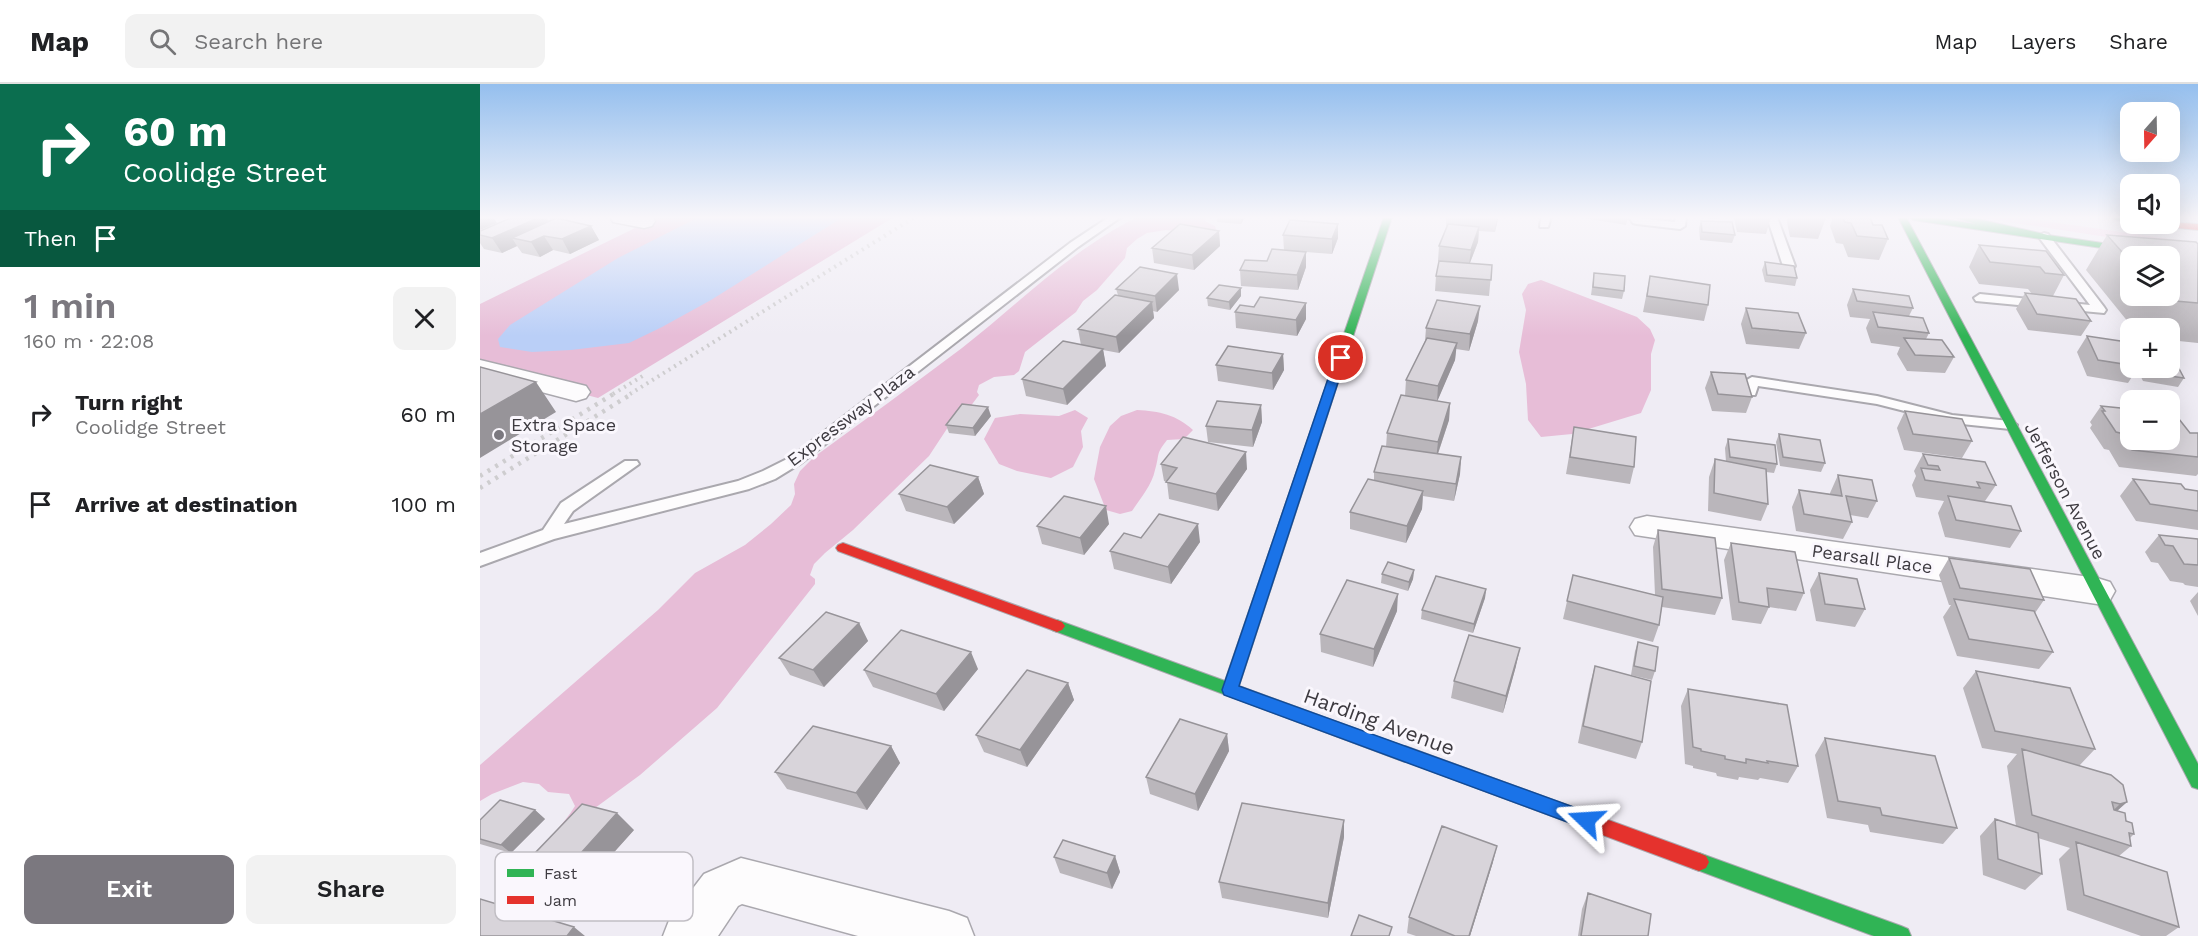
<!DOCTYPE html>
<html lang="en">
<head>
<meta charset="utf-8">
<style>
  body { margin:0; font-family:"Work Sans",sans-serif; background:#f2f2f2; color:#202124; height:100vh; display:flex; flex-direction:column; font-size:22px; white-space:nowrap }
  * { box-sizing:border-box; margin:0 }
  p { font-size:20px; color:#757577 }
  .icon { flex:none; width:33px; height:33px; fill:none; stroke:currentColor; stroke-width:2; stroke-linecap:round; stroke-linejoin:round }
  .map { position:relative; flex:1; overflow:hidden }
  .sheet { display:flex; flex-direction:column; background:#fff; width:480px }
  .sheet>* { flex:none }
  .top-card { background:#0b6e4f; color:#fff; overflow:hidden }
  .needle { width:39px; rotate:200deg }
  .buttons { position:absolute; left:1640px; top:18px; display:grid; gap:12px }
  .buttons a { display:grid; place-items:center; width:60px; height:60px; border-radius:12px; background:#fff; box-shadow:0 6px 24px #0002; font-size:30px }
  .pin { position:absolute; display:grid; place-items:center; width:51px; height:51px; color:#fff; margin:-26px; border:3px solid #fff; border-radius:50%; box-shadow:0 2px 6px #0007 }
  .me { position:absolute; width:66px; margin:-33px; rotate:290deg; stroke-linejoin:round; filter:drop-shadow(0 0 4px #0008) }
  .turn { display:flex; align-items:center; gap:21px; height:126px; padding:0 24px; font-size:27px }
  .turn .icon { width:78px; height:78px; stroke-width:2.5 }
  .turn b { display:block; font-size:42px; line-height:51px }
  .then { display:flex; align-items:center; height:57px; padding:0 24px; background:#0003; gap:12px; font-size:22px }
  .round { display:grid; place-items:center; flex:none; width:63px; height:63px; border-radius:12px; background:#f2f2f2 }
  .summary { display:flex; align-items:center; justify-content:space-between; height:102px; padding:0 24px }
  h1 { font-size:36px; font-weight:600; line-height:45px; color:#7b787f }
  .cta { display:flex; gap:12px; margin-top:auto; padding:12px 24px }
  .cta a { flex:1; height:69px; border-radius:12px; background:#7b787f; color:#fff; font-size:24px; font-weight:600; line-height:69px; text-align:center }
  .cta a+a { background:#f2f2f2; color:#202124 }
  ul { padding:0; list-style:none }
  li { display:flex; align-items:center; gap:18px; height:90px; padding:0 24px }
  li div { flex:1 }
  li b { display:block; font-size:22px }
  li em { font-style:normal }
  header { display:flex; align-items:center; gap:36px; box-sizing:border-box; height:84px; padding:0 30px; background:#fff; border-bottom:2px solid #e0e0e0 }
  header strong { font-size:28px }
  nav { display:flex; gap:33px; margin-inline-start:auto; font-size:21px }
  .search { width:420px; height:54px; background:#f2f2f2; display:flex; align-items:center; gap:15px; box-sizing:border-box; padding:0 21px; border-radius:12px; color:#757577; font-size:22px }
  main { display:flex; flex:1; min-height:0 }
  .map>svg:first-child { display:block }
  .green { fill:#f4cfe6 }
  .forest { fill:#e7bdd7 }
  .water { fill:#bacff7 }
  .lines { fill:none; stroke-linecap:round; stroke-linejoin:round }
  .lane-casing { stroke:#aaa8ae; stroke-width:4 }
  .street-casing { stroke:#aaa8ae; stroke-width:3 }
  .fast-casing { stroke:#aaa8ae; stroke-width:2 }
  .jam-casing { stroke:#aaa8ae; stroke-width:2 }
  .lane { fill:#fdfcfd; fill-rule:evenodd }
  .street { fill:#fdfcfd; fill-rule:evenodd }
  .fast { fill:#30b455; fill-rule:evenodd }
  .jam { fill:#e5322d; fill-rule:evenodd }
  .rail-far1 { stroke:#cecdcf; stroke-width:4; stroke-dasharray:2 4.5; stroke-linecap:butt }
  .rail { stroke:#cecdcf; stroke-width:4.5; stroke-dasharray:3 6; stroke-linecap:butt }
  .wall { fill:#bab6bb; fill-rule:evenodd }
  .shaded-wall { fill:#979499 }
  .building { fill:#d8d4da; stroke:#979499; stroke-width:1.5 }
  .route { fill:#1a73e8; stroke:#114b97; stroke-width:1.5 }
  .poi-dot { fill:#7b787f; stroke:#faf7fd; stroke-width:2 }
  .labels { text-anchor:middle; stroke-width:6; stroke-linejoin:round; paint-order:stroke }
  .street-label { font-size:18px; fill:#3d3a40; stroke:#faf7fd }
  .poi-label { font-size:18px; fill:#3d3a40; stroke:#faf7fd; text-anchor:start }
  .near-street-label { font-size:21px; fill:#3d3a40; stroke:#faf7fd }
  .key { fill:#faf7fd; stroke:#c1bec4; stroke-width:1.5 }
  .key-label { font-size:16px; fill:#3d3a40 }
</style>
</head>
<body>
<header>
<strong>Map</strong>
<div class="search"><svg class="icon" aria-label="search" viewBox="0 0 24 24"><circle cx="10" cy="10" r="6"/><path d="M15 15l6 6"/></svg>Search here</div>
<nav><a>Map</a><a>Layers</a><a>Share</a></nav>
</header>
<main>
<section class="sheet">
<div class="top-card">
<div class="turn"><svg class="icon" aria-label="right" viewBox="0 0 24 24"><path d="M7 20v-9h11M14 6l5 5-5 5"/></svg><div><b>60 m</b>Coolidge Street</div></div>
<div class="then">Then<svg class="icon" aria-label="arrive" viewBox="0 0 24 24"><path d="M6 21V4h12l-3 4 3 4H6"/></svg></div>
</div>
<div class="summary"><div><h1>1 min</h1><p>160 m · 22:08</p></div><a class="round"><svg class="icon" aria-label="close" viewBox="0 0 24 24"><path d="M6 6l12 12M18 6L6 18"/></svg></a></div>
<ul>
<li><svg class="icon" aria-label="right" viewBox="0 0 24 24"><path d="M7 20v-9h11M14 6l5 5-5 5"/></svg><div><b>Turn right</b><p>Coolidge Street</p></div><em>60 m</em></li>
<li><svg class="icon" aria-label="arrive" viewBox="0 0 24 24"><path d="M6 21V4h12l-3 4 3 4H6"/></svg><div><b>Arrive at destination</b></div><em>100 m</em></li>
</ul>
<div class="cta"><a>Exit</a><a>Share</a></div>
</section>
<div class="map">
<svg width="1718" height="852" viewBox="0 0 1718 852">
  <rect width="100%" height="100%" fill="#efecf4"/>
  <path class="green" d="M1496,133h41l181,26v8z"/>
  <path class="forest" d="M166,133h248l-296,181 -118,-31v-63l151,-74 11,-6z
    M657,133h69l-1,4 10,5 2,6 -9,3 -42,-5 -19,3 -10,6 -10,9 -2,10 -28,32 -14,11 -7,11 -51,40 -6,19 -5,4 -20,2 -15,8 -2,7 2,3 -9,12 -16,11 -25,38 -76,74 -28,23 -11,11 -4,11 5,4v5l-98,124 -77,67 -45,33 -41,39 -20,12c12,-19 29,-33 41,-53l-6,-12 -21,-2 -9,-8 -16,-2 -31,12 -12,7v-36l178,-155 37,-37 50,-28 26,-21 20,-19 4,-11 -1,-10 6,-13 14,-14c49,-36 99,-72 148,-109 60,-47 105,-95 175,-131z
    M1061,196l96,37 13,12 5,11 -4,14v36l-10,23 -69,21 -31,3 -13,-17 -2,-36 -7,-32 7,-42 -4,-16 6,-10z
    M595,326l13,8 -7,13 2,16 -10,20 -22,11 -34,-7 -18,-7 -15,-25 11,-21 25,-4 39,2z
    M657,326c22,1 40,5 56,20l-9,9 -17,1c-12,15 -7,14 -12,30 -3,15 -15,29 -23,41l-12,3 -14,-4 -12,-31 6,-32 10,-21 11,-10z"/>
  <path class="water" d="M219,133h144l-132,83 -49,27 -33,16 -58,7 -39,2 -32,-5 -2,-8 12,-14 108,-67z"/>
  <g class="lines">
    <defs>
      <path id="lane" d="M629,133h12l-43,30 -277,216 -26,16 -26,10 -195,50 -74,27v-13l63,-23 18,-27 64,-42h12l2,3 -66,47 -9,13 174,-43 25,-10 28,-14 279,-214z
        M1061,133h10l-3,10h-8z
        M1149,133l46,5 1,-5h10l-1,9 -5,3 -43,-5 -4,-1z
        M1287,133h10l18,49 -2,2 -4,2 -6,-4z
        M1564,149l4,1 56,73 2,3 -2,3 -128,-12 -2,-3 6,-4 110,11 -52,-69z
        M1272,293l125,19 75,19 58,6 7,4 -7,4 -58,-6 -75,-19 -119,-18 -3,9h-10l-2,-3 2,-11z"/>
      <path id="street" d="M130,133h42l3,4 -3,5 -8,2 -31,-6z
        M0,276l106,26 4,6 -4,6 -10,3 -96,-25z
        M1167,432l450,62 13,4 5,9 -5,9 -13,4 -462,-69 -5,-8 5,-8z
        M261,774l208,53 18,7 7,18h-116l-116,-32 -4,2 -20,30h-55l7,-18 34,-44z"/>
      <path id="fast" d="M904,133h8l-153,469 172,63 3,5 -3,5 -6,3 -353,-132 -3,-4 3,-4 5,-2 168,61z
        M1418,133h8l292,547v25l-6,-2z
        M1429,133h21l46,7 -23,-7h16l79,18 150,22v6l-29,-5v-2h-13l-243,-36z
        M1633,133h17v5l-16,-3z
        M1219,769l202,73 7,3 3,7h-37l-182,-68 -3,-6 3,-6z"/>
      <path id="jam" d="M1689,138l29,2v6l-31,-3 -4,-3h6z
        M363,459l219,79 3,4 -3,4 -5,2 -5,-2 -214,-79 -2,-3 2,-3z
        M925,662l294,107 7,3 3,6 -3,6 -7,3 -300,-112 -3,-5 3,-5z"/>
    </defs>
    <use href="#lane" class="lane-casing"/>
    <use href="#street" class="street-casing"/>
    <use href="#fast" class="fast-casing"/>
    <use href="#jam" class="jam-casing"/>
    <use href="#lane" class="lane"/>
    <use href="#street" class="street"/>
    <use href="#fast" class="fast"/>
    <use href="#jam" class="jam"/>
    <path class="rail-far1" d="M133,310l33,-20
      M150,310l285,-177"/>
    <path class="rail" d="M0,392l135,-83
      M0,404l153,-95"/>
  </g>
  <path class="wall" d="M33,133h33l3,5 42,4 8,14 -29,14 -17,-4 -13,7 -18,-4 -5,-7 -15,7 -18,-4 -4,-6v-12z
    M737,133h28l-4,7 -24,-2z
    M966,133h52l-3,15 -16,-1 -1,11 -8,21 22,2 -3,31 -54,-5 1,-15 3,-15h-1l1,-15 8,-19h-1z
    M1098,133h50l-2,8z
    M1217,133h20v2z
    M1254,133h37l-5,17 -29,-2z
    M1308,133h37l1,1 -8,21 -28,-2 -3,-15z
    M1353,133h37l3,8 15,14 -9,21 -31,-3 -5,-13 -7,-1 -6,-17z
    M1221,137l34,14 -3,8 -32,-3 -1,-12z
    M739,147l1,15 -26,24 -40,-7 -2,-15z
    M803,151l55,3 -6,16 -26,-2v15l-8,23 -57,-4 -1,-16 27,-9 17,-11z
    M1627,151l91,9v99l-29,-3v-12h-36l-47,-58zM1650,172l39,40h-39z
    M1499,161l85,30 -11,21 38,25 -10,15 -53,-6 -12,-21 9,-16 7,1 -4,-5 -49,-5 -10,-17z
    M1285,178l32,16 -2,8 -30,-4 -3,-12z
    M1114,189l30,18 -2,8 -31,-4z
    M1170,192l58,29 -4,16 -61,-9z
    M636,205l63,1 -22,22 -4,-1 1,7 -35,35 -16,-3 3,16 -39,39 -41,-9 -4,-17 59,-34 -3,-16 40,-34z
    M1373,205l60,19 -4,8 20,17 -3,6 28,18 -9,16 -38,-2 -10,-17 3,-7 -29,-4 -5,-15 4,-9 -20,-2 -3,-12z
    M761,212l-11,14 -22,-4 -1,-8z
    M826,219v16l-9,17 -61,-8 -1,-16 19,-5z
    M1266,224l60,25 -7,16 -53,-5 -5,-20z
    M998,237l-9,30 -13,-2 -1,11 -18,41 13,2 -1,17 -11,34 23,3 -1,17 -6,27 -31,-5 -1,13 -16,34 -56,-14v-17l24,-32v-8l12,-25 1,-14 18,-37 1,-16 19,-39 1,-13z
    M1607,252l43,12v20h39l15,10 -6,9 -35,-6 -6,-12 -9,14 -41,-7 -10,-24z
    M803,270l1,16 -11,20 -55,-9 -2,-16z
    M1231,288l41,25 -6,16 -34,-2 -7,-23z
    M781,321l1,17 -9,25 -45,-5 -2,-16z
    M1621,322l89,27h8v41l-2,2 -77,-9 -10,-17 -5,-1 -14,-21 2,-3 -2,-3z
    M1425,327l67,30 -10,17 -58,-8 -7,-22z
    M511,332l-16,20 -26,-3 -3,-8z
    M1094,343l60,40 -4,17 -64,-10z
    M1299,350l46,29 -4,9 -41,-6 -4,-24z
    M1248,355l49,25 -3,9 -8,-1 2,32 -7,17 -53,-10 1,-34 6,-18 11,3 -1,-14z
    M1443,370l73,31 -11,16 36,30 -11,17 -65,-11 -7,-24 6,-12 -28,-4 -4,-12 4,-9 -2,-5z
    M681,380l86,5 -29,42 -49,-12 -2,-17 -3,-1z
    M1358,391l39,26 -9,17 -18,-3 2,7 -9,17 -47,-8 -4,-24 7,-17 31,4v-1z
    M498,393l6,17 -30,30 -48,-13 -7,-17z
    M1653,395l65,12v39l-62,-9 -16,-25z
    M629,440l-25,31 -42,-11 -5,-18z
    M1178,446l64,68 -7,17 -53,-8 -3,18 -6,17 -90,-23 10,-44 82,20 -2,-48z
    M1679,451l39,4v48l-13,-2 -2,-2 -13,-2 -12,-18 -7,-1 -6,-10z
    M661,454l59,4 -29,42 -57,-15 -4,-18z
    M1251,459l73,50 -8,18 -27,-4 -8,17 -29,-4 -8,-60z
    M1469,474l95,42 -9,13 18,39 -14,17 -82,-13 -14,-39 8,-12h-2l-10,-30z
    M934,486l-1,9 -5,12 -27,-8 1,-9z
    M1339,489l46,36 -10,18 -39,-6 -6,-31z
    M1006,505l-1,9 -12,35 -52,-14 1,-9z
    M1718,508v24l-8,-15z
    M917,527l-24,56 -52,-15 -1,-18z
    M379,539l9,18 -44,46 -34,-12 -11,-17z
    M1158,558l17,29 -3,9 -21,-5 4,-24z
    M1036,582l-13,47 -52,-15 3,-17z
    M1115,582l47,76 -6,17 -58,-16 12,-59z
    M498,585l-34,42 -71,-24 -9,-17z
    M1496,587l119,78 -16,17 48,36 -10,9 9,10 8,13 -4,4 1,8 -12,10 60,71 -13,9h-25l-74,-26 -8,-51 11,-11 -32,-10 4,36 -17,16 -42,-15 -3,-39 15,-17 21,7 -9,-60 10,-12 -35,-6 -19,-60z
    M588,599l6,17 -47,67 -43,-15 -8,-17z
    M1208,605l110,77 -10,17 -28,-5 -2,2 -19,-3 -1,3 -21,-4 -1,-3 -23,-5v-2l-8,-2 -4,-58z
    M747,650l2,17 -31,60 -48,-17 -4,-17z
    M1345,654l132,90 -14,16 -73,-12 -2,-7 -41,-7 -12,-63z
    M411,662l9,17 -33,47 -80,-21 -12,-17z
    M55,726l10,9 -34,34 -31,-9v-24z
    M154,746l-44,49 -36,-10 -18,-17z
    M864,753l-16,81 -106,-20 -3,-16z
    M635,772l5,16 -8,17 -52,-16 -6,-16z
    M1013,778l-23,74h-54l-9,-3 2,-16z
    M1108,809l60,43h-70l4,-27z"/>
  <path class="shaded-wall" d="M0,133h13l4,6 -17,7z
    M60,133h6l7,12 -41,9 5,8 -15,7 -10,-15z
    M761,133h4l-4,7z
    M1017,133h1v2l-3,13z
    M858,140v14l-6,16v-15z
    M111,142l8,14 -29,14 -8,-15z
    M999,143l-1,15 -9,23 2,-15z
    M739,147l1,15 -26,24 -2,-15z
    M64,152l9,14 -13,7 -9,-15z
    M826,168v15l-8,23 -1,-15z
    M697,190l2,16 -22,22 -2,-16z
    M761,204v8l-11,14 -1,-8z
    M672,218l2,16 -35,35 -3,-16z
    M826,219v16l-9,17 -1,-16z
    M1000,222l-2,15 -9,30 1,-17z
    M977,259l-2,17 -18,42 1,-16z
    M623,265l3,17 -39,39 -4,-16z
    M803,270l1,16 -11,20 -1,-17z
    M56,298l20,30 -76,46v-44z
    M970,319l-1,17 -13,39 2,-17z
    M781,321l1,17 -9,25 -1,-17z
    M508,323l3,9 -16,20 -2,-8z
    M766,368l1,17 -29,42 -2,-17z
    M981,373l-1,17 -6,27 2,-17z
    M498,393l6,17 -30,30 -7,-17z
    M943,407l-1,18 -16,34 1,-17z
    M626,422l3,18 -25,31 -4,-17z
    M718,440l2,18 -29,42 -3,-17z
    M934,486l-1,9 -5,12 1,-9z
    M1006,505l-1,9 -12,35 1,-9z
    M918,510l-1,17 -24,56 1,-18z
    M379,539l9,18 -44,46 -11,-17z
    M1040,564l-4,18 -13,47 3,-17z
    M491,568l7,17 -34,42 -8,-17z
    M588,599l6,17 -47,67 -7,-17z
    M747,650l2,17 -31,60 -3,-17z
    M411,662l9,17 -33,47 -11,-17z
    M1647,718l-18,16 -7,3 18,-17z
    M55,726l10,9 -34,34 -10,-8z
    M137,729l17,17 -44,49 -18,-16z
    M864,736v17l-16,81v-15z
    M1017,762l-4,16 -23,74h-1z
    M635,772l5,16 -8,17 -5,-16z
    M94,843l11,9h-18z"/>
  <path class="building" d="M33,133h27l-48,21 -12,-3v-4z
    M1362,133h28l3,8h9l6,14 -31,-3 -6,-13 -6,-1z
    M76,134l35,8 -29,13 -18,-3 -13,6 -19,-4z
    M810,136l48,4 -6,15 -49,-4z
    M1221,137l31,1 3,13 -33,-3z
    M700,140l39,7 -27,24 -40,-7z
    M968,140l31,3 -8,23 -32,-4z
    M1627,151l89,7 2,2v59l-34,-3 -4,-4h9v-40h-39v5z
    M1499,161l67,6 18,24 -19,-2 -5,-6 -50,-5z
    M792,165l34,3 -9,23 -57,-5 5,-10 22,1z
    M959,177l53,4 -1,15 -55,-4z
    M1285,178l29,4 3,12 -30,-3z
    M660,183l37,7 -22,22 -39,-7z
    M1114,189l31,3 -1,15 -31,-4z
    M1170,192l60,9 -2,20 -61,-9z
    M739,201l22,3 -12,14 -22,-4z
    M1373,205l56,7 4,12 -56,-7z
    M1545,209l51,6 15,22 -54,-7z
    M635,211l37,7 -36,35 -38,-8z
    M780,213l46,6 -10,17 -61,-8 5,-7 14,2z
    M957,216l43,6 -10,28 -44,-6z
    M1266,224l52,5 8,20 -54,-5z
    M1393,228l50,6 6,15 -51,-6z
    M1607,252l40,6 3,6v17l-32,-5z
    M947,254l30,5 -19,43 -32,-6z
    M1424,254l38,2 12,17 -39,-2z
    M583,257l40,8 -40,40 -41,-10z
    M748,262l55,8 -11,19 -56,-8z
    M1689,278l7,1 8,15 -35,-5 -3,-5h23z
    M0,283l56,15 -56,32z
    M1231,288l34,2 7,23 -34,-3z
    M921,311l49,8 -12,39 -51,-9z
    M737,317l44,4 -9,25 -46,-4z
    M482,320l26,3 -15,21 -27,-3z
    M1621,322l29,3v31h39v-27l6,1 15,19h8v24l-66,-7 -12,-17 -4,-1 -14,-21h3z
    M1425,327l57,8 10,22 -59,-7z
    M1094,343l62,10 -2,30 -64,-10z
    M1299,350l41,6 5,23 -42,-6z
    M703,353l63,15 -30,42 -50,-12 11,-14 -16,-4z
    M1248,355l47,6 2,19 -47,-7z
    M902,362l79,11 -5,27 -82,-12z
    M1443,370l62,8 11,23 -19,-3 3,6 -55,-8 -4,-12 19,2 -2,-4 -10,-1z
    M1235,375l51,10 2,35 -54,-11z
    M450,381l48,12 -31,30 -48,-13z
    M1358,391l34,5 5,21 -31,-5 6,26 -48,-8 -5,-24 43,6z
    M888,395l55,12 -16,35 -57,-14z
    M1653,395l48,5 4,5 13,2v20l-48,-7z
    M584,412l42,10 -26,32 -43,-12z
    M1468,412l63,10 10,25 -65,-11z
    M679,430l39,10 -30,43 -58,-16 14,-18 17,5z
    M1178,446l57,8 7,60 -60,-9z
    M1679,451l39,4v26l-14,-1 -11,-18 -8,-1z
    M1251,459l64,9 9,41 -37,-5 2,19 -30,-5z
    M1469,474l81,11 14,31 -84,-12z
    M908,478l26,8 -5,12 -27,-8z
    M1339,489l38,6 8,30 -40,-5z
    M1093,491l90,22 -4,28 -92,-24z
    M956,492l50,13 -12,35 -52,-14z
    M867,496l51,14 -24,55 -54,-15z
    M1474,515l80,12 19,41 -84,-13z
    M346,528l33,11 -46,47 -34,-12z
    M421,546l70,22 -35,42 -72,-24z
    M989,551l51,13 -14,48 -52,-15z
    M1158,558l20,5 -3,24 -21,-5z
    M1115,582l56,15 -9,61 -59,-16z
    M547,586l41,13 -48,67 -44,-15z
    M1496,587l94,17 25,61 -100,-18z
    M1208,605l99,16 11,61 -31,-5 1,2 -22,-4v4l-21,-4v-3l-24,-5v-2l-8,-2z
    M700,635l47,15 -32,60 -49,-17z
    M333,642l78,20 -35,47 -81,-21z
    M1345,654l110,18 22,72 -75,-13 -2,-7 -42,-7z
    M1542,665l89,26 12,10 4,17 -7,2 -8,-2 2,8 11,3 1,8 6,2 2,11 -5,-1 2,13 -99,-31z
    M20,716l35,10 -34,35 -21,-6v-19z
    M762,719l102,17 -16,83 -109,-21z
    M102,720l35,9 -45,50 -36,-11z
    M1515,735l43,14 4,41 -44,-15z
    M962,742l55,20 -28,90h-14l-46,-19z
    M583,756l52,16 -8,17 -53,-16z
    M1596,758l91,30 12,55 -95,-32z
    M1108,809l63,21 -3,22h-67z
    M0,815l94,28 -7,9h-87z
    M879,831l33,12 -3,9h-38z"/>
  <linearGradient id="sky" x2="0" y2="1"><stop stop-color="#95bfee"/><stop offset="0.53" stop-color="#f8f6fa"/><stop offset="1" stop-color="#f8f6fa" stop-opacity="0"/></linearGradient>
  <rect width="1718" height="252" fill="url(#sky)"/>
  <path class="route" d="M861,271l5,3 -107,328 354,128 2,6 -2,7 -7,2 -362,-134 -2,-5 113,-332z"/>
  <circle class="poi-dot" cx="19" cy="351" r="6"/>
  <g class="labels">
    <g class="street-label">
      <text transform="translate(371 332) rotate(-37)" y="6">Expressway Plaza</text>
      <text transform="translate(1585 407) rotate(62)" y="6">Jefferson Avenue</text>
      <text transform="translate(1392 475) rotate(8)" y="6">Pearsall Place</text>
    </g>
    <g class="poi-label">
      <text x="31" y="347">Extra Space<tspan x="31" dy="21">Storage</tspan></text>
    </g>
    <g class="near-street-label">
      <text transform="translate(899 638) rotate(20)" y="7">Harding Avenue</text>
    </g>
  </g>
  <rect x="15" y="768" width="198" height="69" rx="9" class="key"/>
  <rect x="27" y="785" width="27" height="8" fill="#30b455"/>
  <rect x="27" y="812" width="27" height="8" fill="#e5322d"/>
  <g class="key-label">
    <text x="64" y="795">Fast</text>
    <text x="64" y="822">Jam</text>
  </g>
</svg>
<div class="buttons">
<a><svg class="needle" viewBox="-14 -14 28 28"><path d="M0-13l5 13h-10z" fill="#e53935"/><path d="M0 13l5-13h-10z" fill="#757577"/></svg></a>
<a><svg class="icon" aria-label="sound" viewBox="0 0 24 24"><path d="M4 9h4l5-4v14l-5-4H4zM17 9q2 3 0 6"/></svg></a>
<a><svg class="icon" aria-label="layers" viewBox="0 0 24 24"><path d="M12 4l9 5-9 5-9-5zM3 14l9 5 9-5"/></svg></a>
<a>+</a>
<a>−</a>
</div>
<div class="pin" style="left:861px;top:274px;background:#d93025"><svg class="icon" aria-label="arrive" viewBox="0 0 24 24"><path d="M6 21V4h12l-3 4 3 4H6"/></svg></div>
<svg class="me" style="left:1106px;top:736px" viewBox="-20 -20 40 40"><path d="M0-17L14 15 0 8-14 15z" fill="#1a73e8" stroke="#fff" stroke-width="4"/></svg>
</div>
</main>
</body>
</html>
